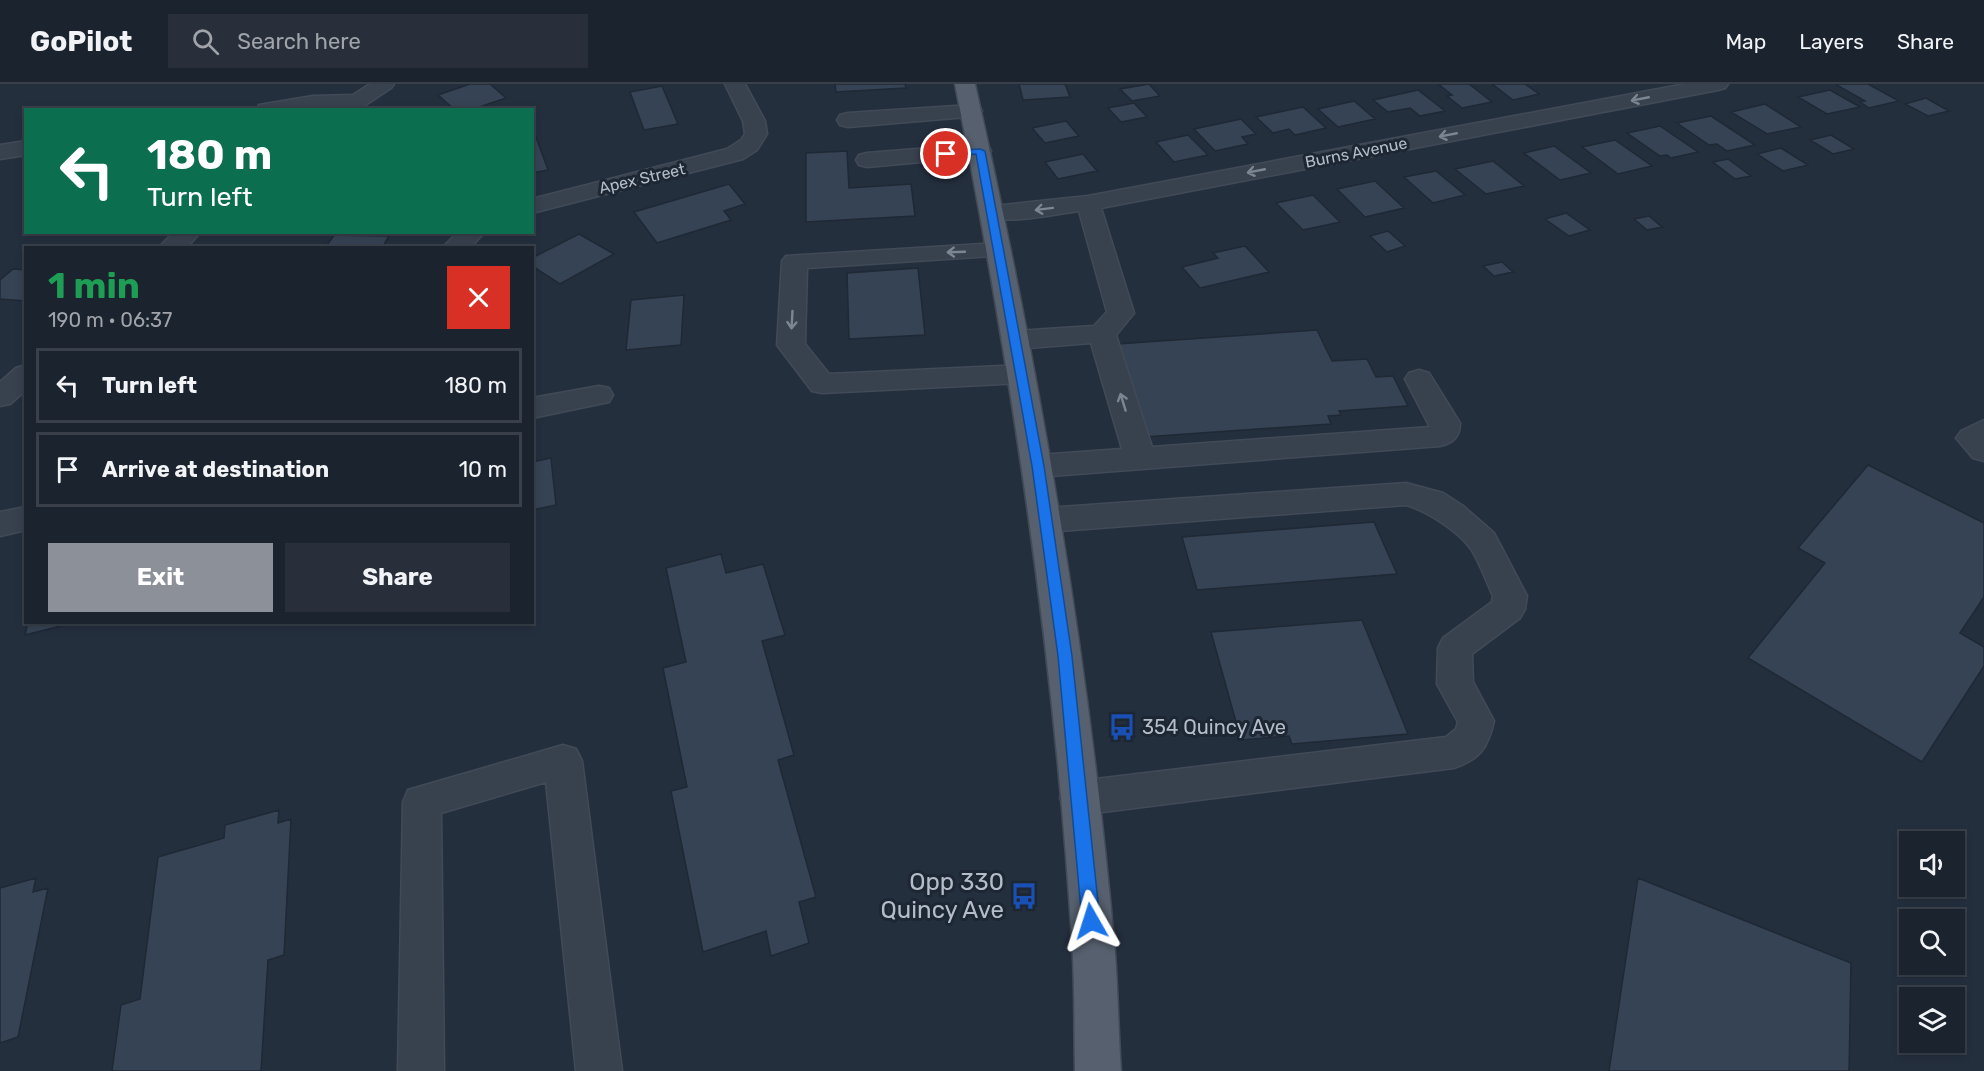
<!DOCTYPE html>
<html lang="en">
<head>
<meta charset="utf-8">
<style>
  body { margin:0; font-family:Rubik,sans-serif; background:#282f3a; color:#f1f3f6; height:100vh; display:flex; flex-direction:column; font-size:22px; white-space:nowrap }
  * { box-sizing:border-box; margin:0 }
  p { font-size:20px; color:#a0a4aa }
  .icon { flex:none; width:33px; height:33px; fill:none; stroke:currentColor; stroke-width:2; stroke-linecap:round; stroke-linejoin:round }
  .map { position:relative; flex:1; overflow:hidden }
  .details { position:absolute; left:24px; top:162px; width:510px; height:378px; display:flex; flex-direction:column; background:#1b232e; border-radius:0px; box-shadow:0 3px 9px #0003,0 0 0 2px #39404a }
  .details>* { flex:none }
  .guide { position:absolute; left:24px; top:24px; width:510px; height:126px; border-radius:0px; box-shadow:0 3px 9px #0003,0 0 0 2px #39404a; background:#0b6e4f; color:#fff; overflow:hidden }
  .buttons { position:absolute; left:1899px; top:747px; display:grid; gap:12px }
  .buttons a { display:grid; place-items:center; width:66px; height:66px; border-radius:0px; background:#1b232e; box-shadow:0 3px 9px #0003,0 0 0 2px #39404a; font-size:30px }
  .pin { position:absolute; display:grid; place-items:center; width:51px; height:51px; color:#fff; margin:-26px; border:3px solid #fff; border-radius:50%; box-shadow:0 2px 6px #0007 }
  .me { position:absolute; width:66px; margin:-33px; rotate:354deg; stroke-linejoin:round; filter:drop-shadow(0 0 4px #0008) }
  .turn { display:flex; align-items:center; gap:21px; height:126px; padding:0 24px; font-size:27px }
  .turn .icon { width:78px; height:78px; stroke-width:2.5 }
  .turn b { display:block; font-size:42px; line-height:51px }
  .round { display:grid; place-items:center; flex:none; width:63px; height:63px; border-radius:0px; background:#282f3a }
  .headline { display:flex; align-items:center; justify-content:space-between; height:102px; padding:0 24px }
  h1 { font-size:36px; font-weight:700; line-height:45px; color:#1e9e55 }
  .primary-button { display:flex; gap:12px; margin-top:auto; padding:12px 24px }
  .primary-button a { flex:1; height:69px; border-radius:0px; background:#8c9099; color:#fff; font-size:24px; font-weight:700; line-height:69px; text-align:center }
  .primary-button a+a { background:#282f3a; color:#f1f3f6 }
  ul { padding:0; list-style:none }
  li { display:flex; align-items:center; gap:18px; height:75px; margin:0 12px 9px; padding:0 12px; border:3px solid #39404a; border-radius:0px }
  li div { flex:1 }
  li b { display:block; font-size:22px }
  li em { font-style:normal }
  header { display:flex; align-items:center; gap:36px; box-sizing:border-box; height:84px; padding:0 30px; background:#1b232e; border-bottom:2px solid #39404a }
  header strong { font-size:28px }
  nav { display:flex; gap:33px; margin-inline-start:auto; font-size:21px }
  .search { width:420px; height:54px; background:#282f3a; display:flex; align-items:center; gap:15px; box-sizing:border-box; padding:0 21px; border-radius:0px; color:#a0a4aa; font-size:22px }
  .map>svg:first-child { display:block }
  .building { fill:#364354; stroke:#1f2835; stroke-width:1.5 }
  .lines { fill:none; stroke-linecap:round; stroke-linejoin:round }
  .minor-casing { stroke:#414a57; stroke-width:3 }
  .major-casing { stroke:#414a57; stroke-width:3 }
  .minor { fill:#38414e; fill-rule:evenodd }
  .major { fill:#56606e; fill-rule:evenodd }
  .oneway { stroke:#7c8592 }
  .route { fill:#1a73e8; stroke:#114b97; stroke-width:1.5 }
  .labels { text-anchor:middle; stroke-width:6; stroke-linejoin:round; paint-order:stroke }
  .far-street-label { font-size:16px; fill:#b4bcc9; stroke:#1d2633 }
  .poi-label { font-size:20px; fill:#b4bcc9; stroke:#1d2633; text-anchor:start }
  .near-poi-label { font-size:24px; fill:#b4bcc9; stroke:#1d2633; text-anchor:end }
</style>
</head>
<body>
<header>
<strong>GoPilot</strong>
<div class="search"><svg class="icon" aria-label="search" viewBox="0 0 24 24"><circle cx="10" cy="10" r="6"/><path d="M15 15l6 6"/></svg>Search here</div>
<nav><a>Map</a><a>Layers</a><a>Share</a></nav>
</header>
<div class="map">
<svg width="1984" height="987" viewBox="0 0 1984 987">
  <rect width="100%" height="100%" fill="#242f3e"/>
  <path class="building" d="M470,0h20l16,14 -30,10 2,2h-23l-17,-15z
    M835,0h70l1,4 -70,4z
    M1019,0h46l5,13 -47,3z
    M1149,0l11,12 -28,5 -12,-12z
    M1438,0h31l23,18 -30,6 -15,-12 5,-1z
    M1492,0h33l14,10 -26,6z
    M1835,0h33l31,17 -30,7 -9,-6 5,-1z
    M662,2l16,38 -34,6 -14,-38z
    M1418,6l27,21 -25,5 -10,-8 -22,4 -15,-12z
    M1830,6l30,17 -33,7 -29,-17z
    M1926,14l23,13 -21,5 -23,-12z
    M1354,17l21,18 -37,8 -20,-18z
    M1134,19l13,14 -26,5 -13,-14z
    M1765,20l36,23 -34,7 -36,-22z
    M1303,23l23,21 -31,7 -6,-6 -16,4 -17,-16z
    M1711,32l44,29 -28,6 -10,-7 -8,1 -32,-22z
    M1241,35l15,15 -14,3 6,7 -33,7 -21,-22z
    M1066,37l13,15 -34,7 -13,-15z
    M1660,42l38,26 -27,6 -4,-3 -7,1 -33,-23z
    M1188,51l20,20 -34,7 -18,-20z
    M1831,51l23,14 -21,5 -23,-14z
    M532,53h4l12,33 -16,3z
    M1615,56l37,26 -34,8 -36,-27z
    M1554,62l37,27 -31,7 -36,-27z
    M1781,64l27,17 -25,6 -26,-17z
    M847,67l2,37 62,-4 4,32 -109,6v-69z
    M1083,70l14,17 -39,8 -13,-17z
    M1728,75l23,17 -16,3 -22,-17z
    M1493,77l31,25 -38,8 -31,-25z
    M1436,87l29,24 -32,8 -29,-26z
    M1375,97l29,27 -39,9 -28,-28z
    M729,100l16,20 -21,7 7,9 -74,23 -23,-31z
    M1313,111l27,27 -37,8 -27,-27z
    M1566,129l24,17 -21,6 -24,-17z
    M1649,132l13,11 -15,3 -13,-11z
    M1388,147l17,15 -18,6 -17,-16z
    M579,150l35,20 -54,30 -28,-18v-8z
    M334,151l55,1 -7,12h-57z
    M1245,162l24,26 -69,16 -18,-21 36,-9 -5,-5z
    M1502,178l11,10 -19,4 -11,-10z
    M918,184l7,67 -76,4 -2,-66z
    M13,185l13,1v31l-26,-2v-19z
    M684,211l-3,50 -55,5 5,-50z
    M1317,246l15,31 35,-2 9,18 17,-1 15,30 -69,5 2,4 -13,1 3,8 -187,13 -27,-93z
    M551,374l5,47 -24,5v-48z
    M1868,381l116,58v74l-24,36 24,14v19l-62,96 -174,-104 77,-95 -27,-15z
    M1374,438l23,52 -200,16 -15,-53z
    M721,470l5,19 37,-9 22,71 -23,6 32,114 -16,5 38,137 -17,5 10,41 -38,13 -5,-25 -63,21 -32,-161 16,-4 -24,-119 23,-6 -20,-94z
    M1362,536l46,114 -116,10 -3,-8 -48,4 -30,-108z
    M28,538h49l-52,13z
    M279,726l-1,13 13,-4 -7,136 -16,5 -7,111h-149l9,-66 19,-6 18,-142 66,-19 1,-13z
    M36,794l-3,14 15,-4 -30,149 -18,6v-155z
    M1638,794l213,85 -2,108h-240z"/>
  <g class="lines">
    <defs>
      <path id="minor" d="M370,0h24l-3,4 -33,22h-101l2,-5 54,-9 40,-1z
        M725,0h20l20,37 2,13 -10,16 -14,9 -211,54v-14l195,-50 14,-9 4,-6 -2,-13z
        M1685,0h43l-3,4 -7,2 -617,118 33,105 -18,22 36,112 278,-20 -25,-48 4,-6 10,-3 10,3 31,50c0,14 -7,20 -20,23l-402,31 -11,-3 -4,-8 4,-8 11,-3 84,-6 -31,-106 -75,6 -10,-3 -4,-6 4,-6 10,-3 78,-5 13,-14 -28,-101c-30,4 -66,13 -95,6l-4,-5 4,-5 104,-11z
        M971,21l8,1 3,5 -3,5 -131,11 -8,-2 -3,-5 3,-5 8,-2z
        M26,57v14l-26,4v-14z
        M980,60l8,2 3,5 -3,5 -121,11 -8,-2 -3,-5 3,-5 8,-2z
        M174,148h27l-15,16h-28z
        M458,148h27l-15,16h-28z
        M999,159l9,2 3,5 -3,5 -201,13 -2,76 24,30 192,-9 10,3 4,6 -4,6 -10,3 -199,10 -10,-2 -35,-46 5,-84 4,-5z
        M26,281v25l-16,14 -10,2v-24l16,-14z
        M599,302l10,2 4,7 -4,7 -77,16v-20z
        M1984,336v41l-11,-3 -17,-20 5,-7z
        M1406,399l37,10 20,13 31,27 33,63 -2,13 -5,9 -48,36 1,28 21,39c-6,27 -14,38 -40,47l-375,47 -14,-5 -5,-12 5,-12 14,-5 367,-44 10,-8 2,-7 -21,-38 1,-36 5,-10 49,-36 1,-6c-7,-15 -13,-33 -22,-47 -13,-18 -44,-38 -65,-44l-360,27 -11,-4 -5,-8 5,-8 11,-4z
        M26,423v23l-26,6v-24z
        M563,661l13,4 6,12 40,310h-46l-30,-289 -105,31 3,258h-46l5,-269 5,-12z"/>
      <path id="major" d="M955,0h20c64,283 113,568 139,857 4,43 4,87 7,130h-46c-1,-43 0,-87 -3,-130 -18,-289 -61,-574 -117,-857z"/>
    </defs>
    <use href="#minor" class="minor-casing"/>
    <use href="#major" class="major-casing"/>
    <use href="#minor" class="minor"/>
    <use href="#major" class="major"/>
  </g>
  <defs><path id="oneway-shaft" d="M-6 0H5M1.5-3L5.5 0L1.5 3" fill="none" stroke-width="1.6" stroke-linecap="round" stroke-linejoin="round" transform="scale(1.5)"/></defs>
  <g class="oneway">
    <use href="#oneway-shaft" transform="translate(1640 15) rotate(169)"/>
    <use href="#oneway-shaft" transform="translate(1448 51) rotate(169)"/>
    <use href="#oneway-shaft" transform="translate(1256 87) rotate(169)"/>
    <use href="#oneway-shaft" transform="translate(1044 125) rotate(173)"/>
    <use href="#oneway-shaft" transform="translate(956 168) rotate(178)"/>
    <use href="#oneway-shaft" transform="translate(792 236) rotate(93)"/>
    <use href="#oneway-shaft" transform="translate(1123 318) rotate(-107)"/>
  </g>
  <path class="route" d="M980,65l5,2 59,315 28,190 28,265 -3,6 -6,3 -6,-3 -3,-6 -24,-265 -26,-190 -56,-312 -30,3 -5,-3 5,-3z"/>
  <defs>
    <symbol id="bus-bare" viewBox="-9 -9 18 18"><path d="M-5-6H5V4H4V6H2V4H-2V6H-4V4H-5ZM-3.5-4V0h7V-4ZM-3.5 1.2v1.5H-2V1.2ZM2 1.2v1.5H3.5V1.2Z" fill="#1a4fb4" stroke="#1d2633" stroke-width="2.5" paint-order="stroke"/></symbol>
  </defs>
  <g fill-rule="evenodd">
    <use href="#bus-bare" x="1103" y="624" width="38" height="38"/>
    <use href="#bus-bare" x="1005" y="793" width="38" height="38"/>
  </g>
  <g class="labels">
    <g class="far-street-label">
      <text transform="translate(1356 68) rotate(-11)" y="6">Burns Avenue</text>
      <text transform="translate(642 94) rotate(-13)" y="6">Apex Street</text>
    </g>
    <g class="poi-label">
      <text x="1142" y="650">354 Quincy Ave</text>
    </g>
    <g class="near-poi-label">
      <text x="1004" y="806">Opp 330<tspan x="1004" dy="28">Quincy Ave</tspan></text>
    </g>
  </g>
</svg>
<div class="buttons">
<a><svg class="icon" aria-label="sound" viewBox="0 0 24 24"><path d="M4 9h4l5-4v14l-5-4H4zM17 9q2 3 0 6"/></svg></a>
<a><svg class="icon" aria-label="search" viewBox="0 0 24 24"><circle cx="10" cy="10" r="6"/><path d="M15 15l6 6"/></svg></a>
<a><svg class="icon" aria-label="layers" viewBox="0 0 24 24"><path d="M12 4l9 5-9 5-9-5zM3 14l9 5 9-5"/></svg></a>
</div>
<div class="pin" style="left:946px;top:70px;background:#d93025"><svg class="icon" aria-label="arrive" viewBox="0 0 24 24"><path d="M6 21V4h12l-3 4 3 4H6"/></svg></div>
<svg class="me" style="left:1091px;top:837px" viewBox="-20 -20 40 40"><path d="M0-17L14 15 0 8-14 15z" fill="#1a73e8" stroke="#fff" stroke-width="4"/></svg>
<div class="guide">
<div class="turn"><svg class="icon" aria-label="left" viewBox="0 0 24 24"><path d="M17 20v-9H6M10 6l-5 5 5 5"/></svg><div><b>180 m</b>Turn left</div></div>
</div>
<section class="details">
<div class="headline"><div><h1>1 min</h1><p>190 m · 06:37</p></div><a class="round" style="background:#d93025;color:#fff"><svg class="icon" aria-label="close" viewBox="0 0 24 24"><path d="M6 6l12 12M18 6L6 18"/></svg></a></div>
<ul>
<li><svg class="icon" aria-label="left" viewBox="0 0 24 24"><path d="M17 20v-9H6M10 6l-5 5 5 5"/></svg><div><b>Turn left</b></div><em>180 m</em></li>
<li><svg class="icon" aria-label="arrive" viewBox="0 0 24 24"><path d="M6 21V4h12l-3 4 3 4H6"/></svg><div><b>Arrive at destination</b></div><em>10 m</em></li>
</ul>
<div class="primary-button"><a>Exit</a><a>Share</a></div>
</section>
</div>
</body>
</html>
